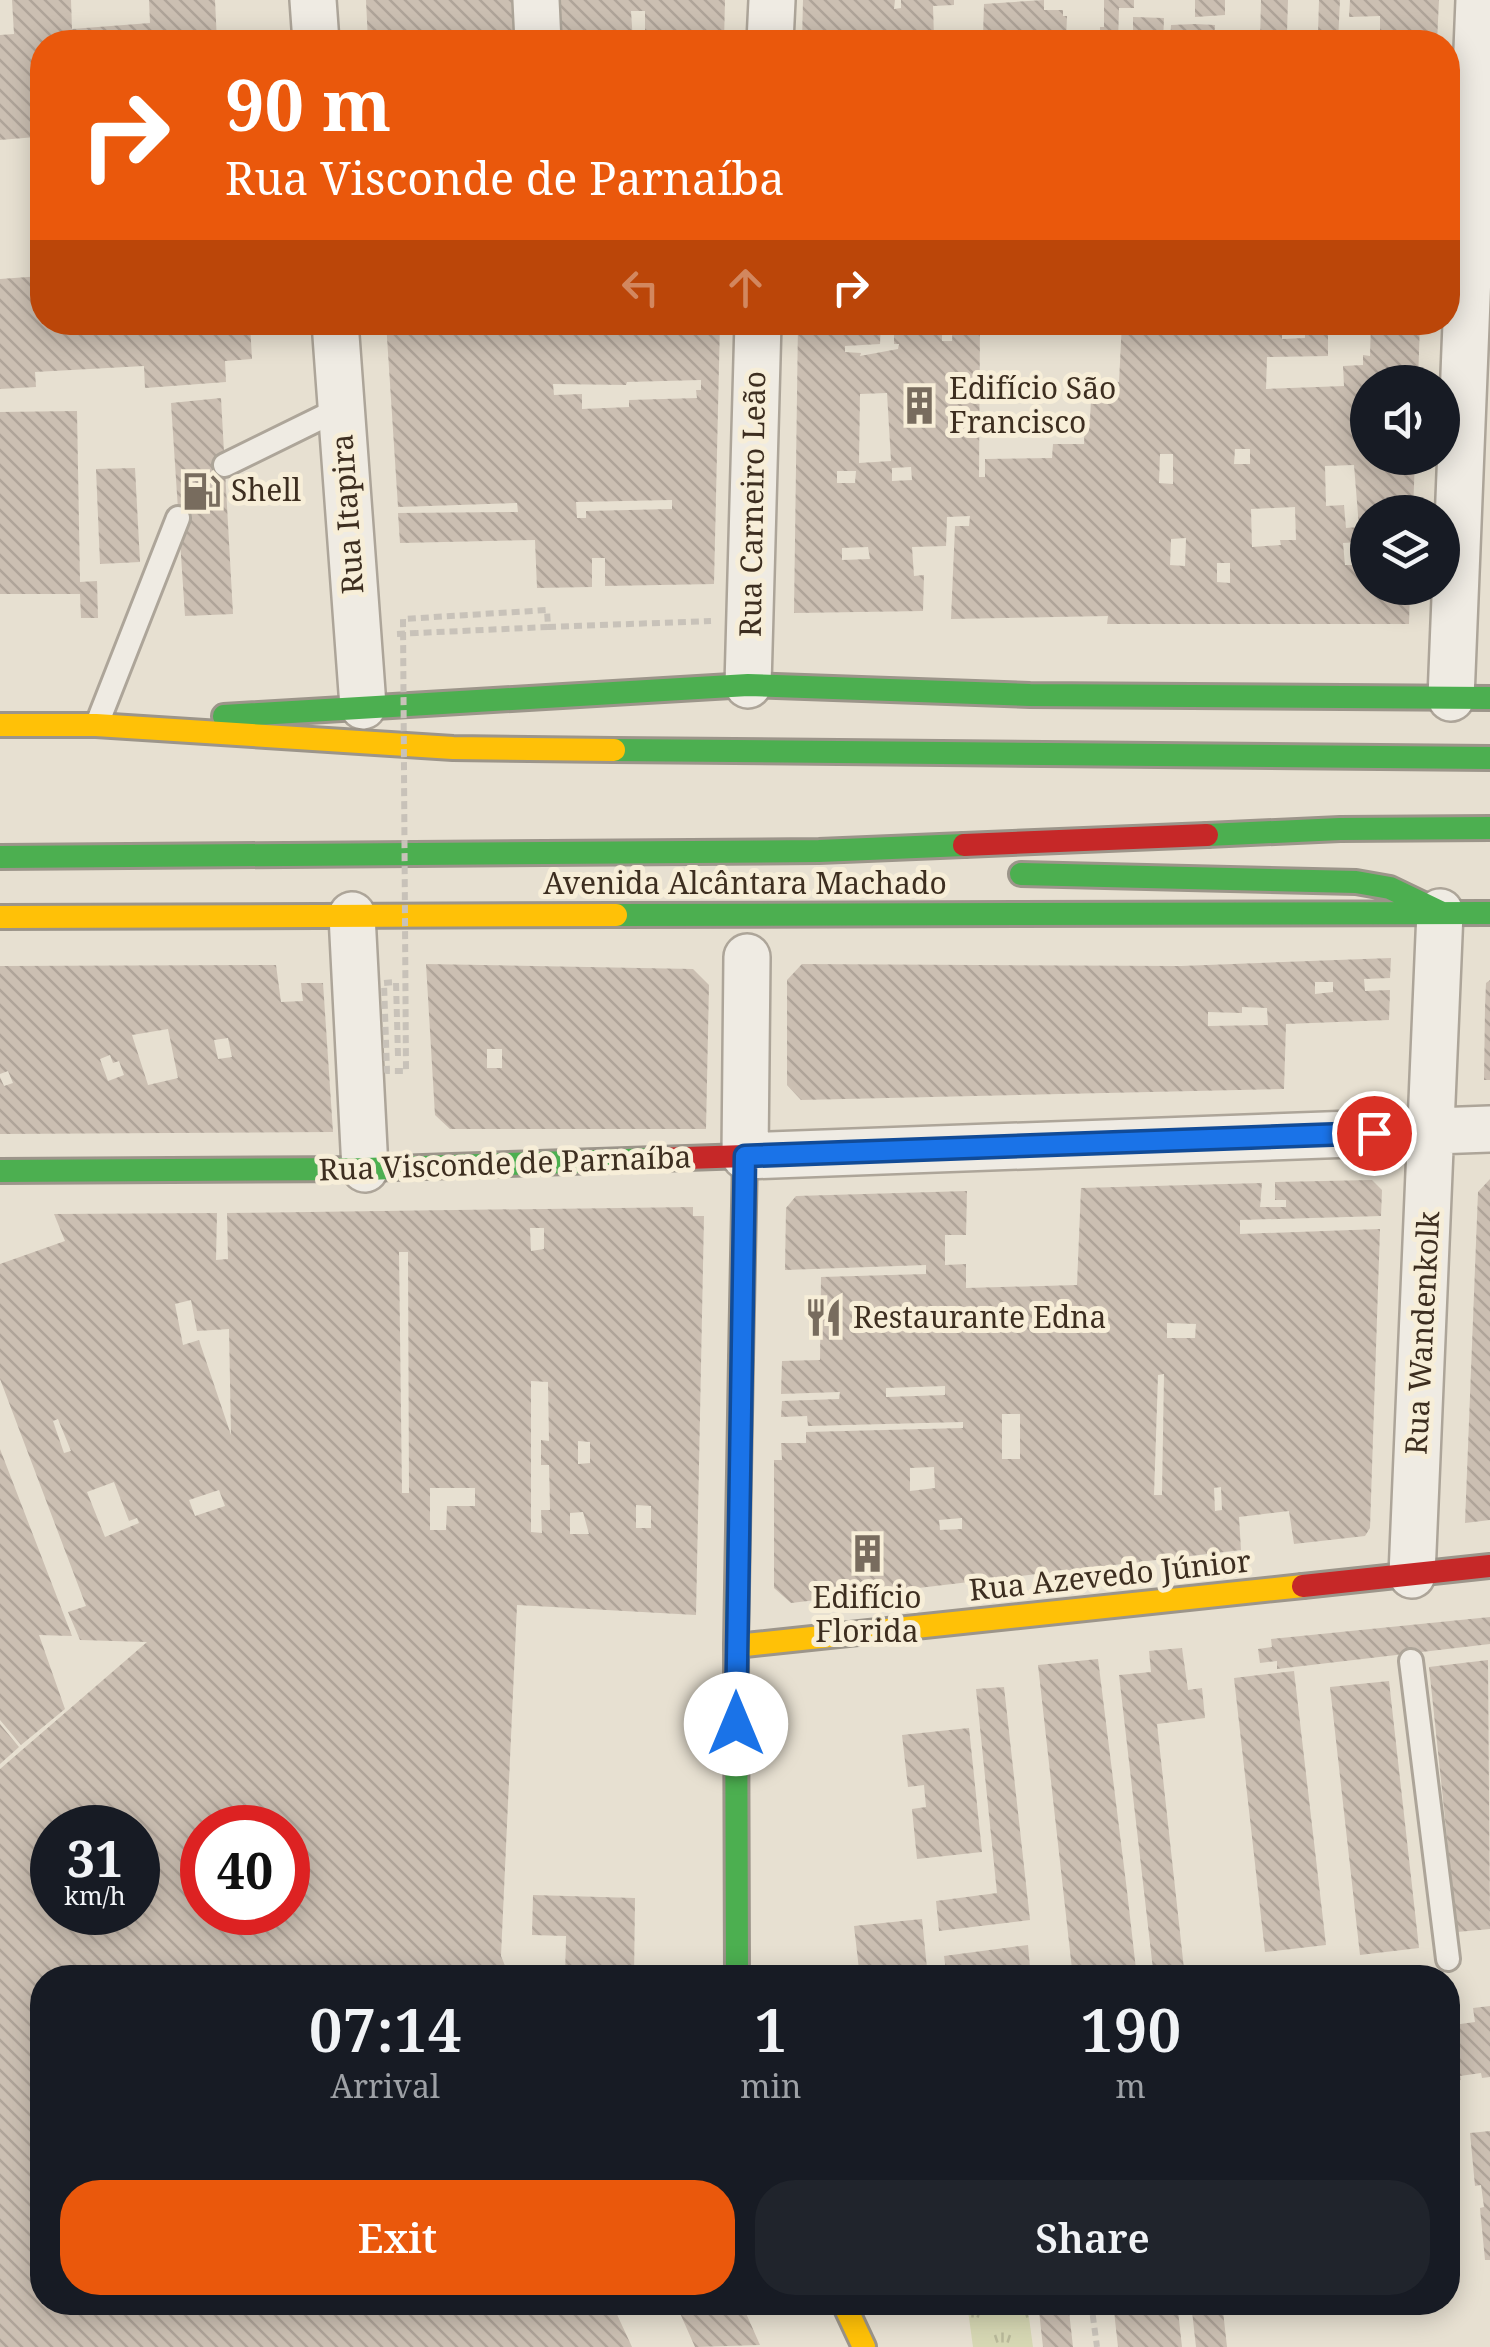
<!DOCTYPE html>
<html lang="en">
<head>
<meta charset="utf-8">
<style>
  body { margin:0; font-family:"Noto Serif",serif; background:#20242c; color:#f1f3f6; height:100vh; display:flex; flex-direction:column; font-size:38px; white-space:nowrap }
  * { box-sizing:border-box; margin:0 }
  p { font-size:32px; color:#9ea1a6 }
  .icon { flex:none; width:55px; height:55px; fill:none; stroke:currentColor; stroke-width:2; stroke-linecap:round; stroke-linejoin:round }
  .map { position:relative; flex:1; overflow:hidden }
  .details { position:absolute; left:30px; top:1965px; width:1430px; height:350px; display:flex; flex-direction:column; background:#171b24; border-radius:40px; box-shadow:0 5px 25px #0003 }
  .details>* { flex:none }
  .guide { position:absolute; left:30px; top:30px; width:1430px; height:305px; border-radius:40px; box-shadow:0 5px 25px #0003; background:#ea580c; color:#fff; overflow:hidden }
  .fabs { position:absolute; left:1350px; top:365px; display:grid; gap:20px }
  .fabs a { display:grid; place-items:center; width:110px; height:110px; border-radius:50%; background:#171b24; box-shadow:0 5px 25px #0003; font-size:50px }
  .speed { position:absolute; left:30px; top:1805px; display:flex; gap:20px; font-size:50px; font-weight:700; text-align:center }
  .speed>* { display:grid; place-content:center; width:130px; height:130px; border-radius:50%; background:#171b24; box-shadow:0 5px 25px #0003; line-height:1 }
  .speed small { font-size:25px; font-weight:400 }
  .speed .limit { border:15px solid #d22; background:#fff; color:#111 }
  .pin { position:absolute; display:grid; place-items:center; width:85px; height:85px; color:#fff; margin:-42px; border:5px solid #fff; border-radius:50%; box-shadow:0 2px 10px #0007 }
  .me { position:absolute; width:110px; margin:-55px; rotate:0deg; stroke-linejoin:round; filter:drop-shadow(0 0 8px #0008) }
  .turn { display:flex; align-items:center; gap:35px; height:210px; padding:0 30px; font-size:45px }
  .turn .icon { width:130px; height:130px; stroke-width:2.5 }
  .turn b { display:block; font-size:70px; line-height:85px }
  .lanes { display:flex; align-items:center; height:95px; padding:0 30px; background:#0003; justify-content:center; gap:50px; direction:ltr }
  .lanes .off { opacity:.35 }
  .eta { display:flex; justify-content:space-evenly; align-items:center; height:170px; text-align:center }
  .eta b { font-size:60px; font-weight:600; line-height:70px }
  .button { display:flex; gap:20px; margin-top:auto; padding:20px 30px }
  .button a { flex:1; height:115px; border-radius:40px; background:#ea580c; color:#fff; font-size:40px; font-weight:600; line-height:115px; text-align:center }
  .button a+a { background:#20242c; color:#f1f3f6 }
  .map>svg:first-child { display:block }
  .park { fill:url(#park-tufts) }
  .building { fill:url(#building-back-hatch); fill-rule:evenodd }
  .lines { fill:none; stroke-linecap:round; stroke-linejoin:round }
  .lane-casing { stroke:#ada599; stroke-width:28 }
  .street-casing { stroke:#ada599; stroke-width:50 }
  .fast-casing { stroke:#9c958a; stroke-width:28 }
  .slow-casing { stroke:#9c958a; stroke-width:28 }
  .jam-casing { stroke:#9c958a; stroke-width:28 }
  .path { stroke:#c8c2b9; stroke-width:6; stroke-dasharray:8 5; stroke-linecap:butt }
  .lane { stroke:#efebe3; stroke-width:22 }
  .street { stroke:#efebe3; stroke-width:45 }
  .fast { stroke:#4caf50; stroke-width:22 }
  .slow { stroke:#ffc107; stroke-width:22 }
  .jam { stroke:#c62828; stroke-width:22 }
  .path-bridge { stroke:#c8c2b9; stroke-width:6; stroke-dasharray:8 5; stroke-linecap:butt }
  .route-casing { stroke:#114b97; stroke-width:25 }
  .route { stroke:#1a73e8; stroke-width:18 }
  .labels { text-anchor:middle; stroke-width:10; stroke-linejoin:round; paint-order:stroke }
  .poi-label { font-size:30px; fill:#3d2e20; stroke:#f7eed8; text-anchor:start }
  .street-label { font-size:30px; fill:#3d2e20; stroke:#f7eed8 }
</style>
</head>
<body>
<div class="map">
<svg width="1490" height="2347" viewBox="0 0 1490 2347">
  <defs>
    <pattern id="park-tufts" width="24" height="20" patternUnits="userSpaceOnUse" patternTransform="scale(2.5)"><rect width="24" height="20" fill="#d6d7b3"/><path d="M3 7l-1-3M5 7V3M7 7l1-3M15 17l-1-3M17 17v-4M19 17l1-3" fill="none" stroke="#b9b99a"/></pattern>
    <pattern id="building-back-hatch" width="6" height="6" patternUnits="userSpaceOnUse" patternTransform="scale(2.5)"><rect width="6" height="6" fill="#cbbfb2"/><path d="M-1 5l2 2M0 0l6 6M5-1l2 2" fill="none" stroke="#afa499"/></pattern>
  </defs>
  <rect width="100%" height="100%" fill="#e7e0d1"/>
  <path class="park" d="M967,2303h60l6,44h-60z"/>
  <path class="building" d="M12,0h59l1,29 78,-6 -1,-23h66l2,42h-175v144h-2l-4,-49 -36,3v-105l14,-1z
    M366,0h153l3,42h-154z
    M555,0h170l-1,42h-79v-31h-14l2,31h-21v-9l-13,1v8h-41z
    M803,0h92l-1,9 7,-1v-8h53v5l-21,1 1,32 -29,2 -1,-8 -40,1v9h-62z
    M1044,0v10h19v6h4l-1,26h-23v-10l-14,-1v11h-33v-3l-13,-1v4h-29v-4l29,-2 1,-32z
    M1104,0h30v8h-15l-1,34h-44v-12l26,1v-4h4z
    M1195,0h30v15l-30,2z
    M1261,0h27l-1,33 31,1 1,-34h21l-2,42h-78z
    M1350,0h89l-2,42h-88v-10l31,1v-17l-31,1z
    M1133,17l31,1 -1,24h-30z
    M1195,24l20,1 -1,17h-44l1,-17z
    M42,276v46h137l1,5 70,-3 2,35 -27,2 1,21 -81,6 -1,-22 -109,6 1,15 -36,2v-110z
    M386,322h334l-6,262 -109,2v-28h-13v29l-55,1 -2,-48 -135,3 -2,-30 120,-1 -1,-9 -119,4zM701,380v10h-5l1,8 -68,2v7l-47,2v-15l-28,1 -1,-11 73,1 1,-3zM672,500v9l-86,2v7h-9l-1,-16z
    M798,322h83l-1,22 -35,2v6l16,1 -1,3 38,-7 1,-5h-5v-22h48v19h10l1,-19h27l-1,155h6v-18l67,-1 1,-14h31l1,-25 5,1 2,-40 27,2 3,-60h160v17l23,-1v-16h45l-1,6 -21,1v27l-61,1 -1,32 78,-3 -1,-20 20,-1v-10l7,1 1,-34h49l-2,60h-50v76h47l-2,54h-45v76h42l-1,36h-302l1,-8 -157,3 4,-93h14l1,-10 -23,1 -1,29 -34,1 2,29 10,-1 -1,36 -129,2zM887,393l4,68 -32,2 1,-69zM1235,449h15v15h-16zM1160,454h13v30l-14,-1zM1354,465l5,62 -13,1 -2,-23 -18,1 -1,-40zM911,467l1,13 -20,1v-13zM837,471h19l-1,12h-18zM1295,507l1,33h-16l1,5 -29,2 -1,-38zM1186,538l-1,28 -15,-1 1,-26zM1358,542l2,23h-15l-2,-22zM868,547l2,12 -28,1v-12zM1217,563h13v20l-13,-1z
    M221,398l12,216 -48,2 -14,-213z
    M77,411l3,171 17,-1 1,37h-17l-1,-24h-80v-182z
    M135,468l5,94 -40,2 -4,-95z
    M1391,958l-1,20 -26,1 1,12 25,-1 -1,30 -103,4 -2,65 -483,11 -14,-15v-105l15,-16 379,2zM1315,982h18v10l-18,2zM1242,1007l25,1 1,17 -60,1v-14l34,1z
    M426,964l267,5 16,16 -3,144h-256l-15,-14zM487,1049h15v19h-15z
    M276,965l5,37 22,-1 -2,-18h22l10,149 -333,2v-57l4,9 9,-3 -5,-12 -8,3v-108zM168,1029l10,49 -30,7 -16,-50zM228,1038l4,19 -14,2 -4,-19zM110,1055l3,8 6,-2 5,14 -16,6 -8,-22z
    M1490,980v100h-6l1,-72 1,-25z
    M1490,1179v341l-25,3 13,-331z
    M1372,1180l10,10 -1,26 -141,4v14l140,-5 -10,299 -5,8 -71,8 -5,-33 -50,6 2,33 -450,53 -17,-15v-128h8l-1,-17h25v-11l157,-4v-6l-155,4 -1,-10 -26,1 1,-16 57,-2 1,-7 -59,2 1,-33 38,-1 1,-83 105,-3v-9l-141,5 1,-62 10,-12 171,-5 -1,44h-21v30l21,-1v24l111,-3 4,-97 181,-5 -2,24h26v-7h-11v-18zM1167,1323l29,1 -1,14h-28zM1164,1374l-2,121h-8l4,-120zM945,1386v9l-59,2v-9zM1002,1414h18v45h-18zM934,1467l1,21 -25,3v-23zM1221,1487l1,23 -7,1 -1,-23zM962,1518v11l-22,1 -1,-10z
    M693,1207v9h11l-8,399 -179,-10 -16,351 9,22h-468v324h583l-11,6 18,39h-632v-578l147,-127 -67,-2 -12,-28 18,-6 -86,-227v-115l65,-23 -11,-27 163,-1 -1,47 12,-1 -1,-46zM530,1228h14v21l-13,2zM399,1252h9l1,241h-7zM191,1300l6,31 32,-2 2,106 -32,-95 -16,5 -8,-41zM531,1381l17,1 1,59 -8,-1v25h8l1,45h-9l1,23 -11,-1zM58,1419l13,32 -7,2 -11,-32zM578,1441l12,1v21l-12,1zM114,1482l15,39 8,-3 2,5 -34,14 -18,-45zM430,1488h45v18h-28l-1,24h-16zM219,1490l6,16 -30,10 -6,-16zM636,1505l15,1v22h-15zM583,1512l6,22h-19v-21zM52,1828h86v84h-86zM202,1828h86v84h-86z
    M0,1449l72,187 -33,-1 26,74 -44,36 -21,-25z
    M1490,1617v27l-213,25v-8l-17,2 -2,-14 14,-2 -1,-8z
    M1182,1648l6,42 14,-2 3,30 -48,6 28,254h-31l-35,-303 32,-3 -2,-21z
    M1098,1659l29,232 10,87h-64l-35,-313z
    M1488,1660l2,269 -33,3 -28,-265z
    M1294,1671l32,274 -61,7 -31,-274z
    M1389,1681l30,267 -59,7 -30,-268z
    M1004,1687l26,233 -91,11 -3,-30 61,-8 -21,-204z
    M0,1724l19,23 -19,17z
    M969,1728l13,124 -65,7 -5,-50 14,-2 -2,-22 -16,2 -6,-52z
    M533,1895l102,3 -1,80h-69l1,-42 -34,-1z
    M922,1919l6,59h-68l-6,-52z
    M1028,1945l3,33h-84l-3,-22z
    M1490,2006v71l-8,1 -1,-5 -21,3 1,4 -13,2v-72l3,-1 2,16 22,-3 -2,-14z
    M1490,2131v129h-5l-5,-52 4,-1 -3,-22 -6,1 -5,-53z
    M675,2302h66l19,43 -65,2z
    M1038,2302h30l5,45h-30z
    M1113,2302h64l5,45h-64z
    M1191,2302h31l5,45h-31z"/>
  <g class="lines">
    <defs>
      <path id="lane" d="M225,465l116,-57
        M97,724l81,-206
        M1411,1661l37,298"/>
      <path id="street" d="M313,0l3,42
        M536,0l2,42
        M770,42l2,-42
        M335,322l28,384
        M748,685l10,-363
        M1451,698l28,-698
        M352,915l13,254
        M747,957l-2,199 745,-27
        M1412,1575l28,-663"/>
      <path id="fast" d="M224,716l524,-31 282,10 460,3
        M614,750l876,8
        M1207,835l133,-6 150,-1
        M0,857l819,-6 145,-6
        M1021,874l335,8 34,6 50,24
        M616,915l874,-2
        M0,1171l365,-2 292,-10
        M737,1978l-1,-332 5,-288"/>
      <path id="slow" d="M0,725h96l357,23 161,2
        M0,917l616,-2
        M736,1646l567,-60
        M843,2302l21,45"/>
      <path id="jam" d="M964,845l243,-10
        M657,1159l88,-3 -4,202
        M1303,1586l187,-20"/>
    </defs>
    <use href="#lane" class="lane-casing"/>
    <use href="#street" class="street-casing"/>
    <use href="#fast" class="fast-casing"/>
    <use href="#slow" class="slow-casing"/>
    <use href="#jam" class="jam-casing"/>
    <path class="path" d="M548,627l163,-6
      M397,634l20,-1
      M1091,2302l6,45"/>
    <use href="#lane" class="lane"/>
    <use href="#street" class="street"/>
    <use href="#fast" class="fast"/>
    <use href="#slow" class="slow"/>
    <use href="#jam" class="jam"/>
    <path class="path-bridge" d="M398,1056l-2,-74 -12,1 3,88h19l-3,-452 144,-9 1,17 -131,6"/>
  </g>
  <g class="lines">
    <defs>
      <path id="route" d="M736,1724l9,-568 629,-23"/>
    </defs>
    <use href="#route" class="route-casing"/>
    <use href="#route" class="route"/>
  </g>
  <defs>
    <symbol id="building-bare" viewBox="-9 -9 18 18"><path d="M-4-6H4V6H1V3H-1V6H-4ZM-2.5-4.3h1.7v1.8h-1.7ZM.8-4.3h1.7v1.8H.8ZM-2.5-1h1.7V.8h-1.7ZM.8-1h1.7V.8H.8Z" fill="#786c5e" stroke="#f7eed8" stroke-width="2.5" paint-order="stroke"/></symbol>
    <symbol id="fuel-bare" viewBox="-9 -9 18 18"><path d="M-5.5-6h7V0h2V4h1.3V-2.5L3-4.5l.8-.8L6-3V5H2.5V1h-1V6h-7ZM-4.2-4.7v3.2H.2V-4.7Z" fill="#786c5e" stroke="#f7eed8" stroke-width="2.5" paint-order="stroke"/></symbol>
    <symbol id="restaurant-bare" viewBox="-9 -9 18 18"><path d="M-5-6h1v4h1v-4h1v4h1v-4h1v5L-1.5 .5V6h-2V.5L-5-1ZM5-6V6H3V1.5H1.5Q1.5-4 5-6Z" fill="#786c5e" stroke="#f7eed8" stroke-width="2.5" paint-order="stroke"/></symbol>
  </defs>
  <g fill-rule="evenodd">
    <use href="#building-bare" x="892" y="378" width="55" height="55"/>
    <use href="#fuel-bare" x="174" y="464" width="55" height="55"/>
    <use href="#restaurant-bare" x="796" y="1290" width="55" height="55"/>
    <use href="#building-bare" x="840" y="1526" width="55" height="55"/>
  </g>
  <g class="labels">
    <g class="poi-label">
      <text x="949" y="399">Edifício São<tspan x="949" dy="34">Francisco</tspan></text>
      <text x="231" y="501">Shell</text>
      <text x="853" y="1328">Restaurante Edna</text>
      <text x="867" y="1608" text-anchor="middle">Edifício<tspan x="867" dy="34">Florida</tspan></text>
    </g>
    <g class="street-label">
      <text transform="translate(753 504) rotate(-89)" y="10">Rua Carneiro Leão</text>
      <text transform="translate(348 514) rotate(-94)" y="10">Rua Itapira</text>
      <text x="745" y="894">Avenida Alcântara Machado</text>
      <text transform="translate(505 1164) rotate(-2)" y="10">Rua Visconde de Parnaíba</text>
      <text transform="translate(1423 1333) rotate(-87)" y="10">Rua Wandenkolk</text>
      <text transform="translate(1110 1576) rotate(-6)" y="10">Rua Azevedo Júnior</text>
    </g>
  </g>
</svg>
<div class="fabs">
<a><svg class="icon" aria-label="sound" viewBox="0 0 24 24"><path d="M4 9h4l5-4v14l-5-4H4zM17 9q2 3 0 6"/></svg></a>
<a><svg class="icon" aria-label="layers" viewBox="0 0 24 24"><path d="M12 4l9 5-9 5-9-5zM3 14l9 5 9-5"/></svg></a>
</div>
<div class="speed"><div>31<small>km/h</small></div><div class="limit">40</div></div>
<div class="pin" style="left:1374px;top:1133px;background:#d93025"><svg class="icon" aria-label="arrive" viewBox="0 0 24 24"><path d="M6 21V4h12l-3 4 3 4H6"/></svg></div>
<svg class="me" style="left:736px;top:1724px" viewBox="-20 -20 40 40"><circle r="19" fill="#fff"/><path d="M0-13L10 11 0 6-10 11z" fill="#1a73e8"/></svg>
<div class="guide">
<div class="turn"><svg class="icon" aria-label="right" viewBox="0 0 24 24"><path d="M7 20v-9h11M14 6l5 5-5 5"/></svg><div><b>90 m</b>Rua Visconde de Parnaíba</div></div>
<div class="lanes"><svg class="icon off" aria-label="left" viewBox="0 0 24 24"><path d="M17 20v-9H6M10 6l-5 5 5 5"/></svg><svg class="icon off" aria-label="ahead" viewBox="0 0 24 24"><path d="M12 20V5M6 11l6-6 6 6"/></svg><svg class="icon" aria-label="right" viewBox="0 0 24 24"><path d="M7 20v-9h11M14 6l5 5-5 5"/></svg></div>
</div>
<section class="details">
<div class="eta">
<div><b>07:14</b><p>Arrival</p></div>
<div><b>1</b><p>min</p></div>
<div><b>190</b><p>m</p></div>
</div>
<div class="button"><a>Exit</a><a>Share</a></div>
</section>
</div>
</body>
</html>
